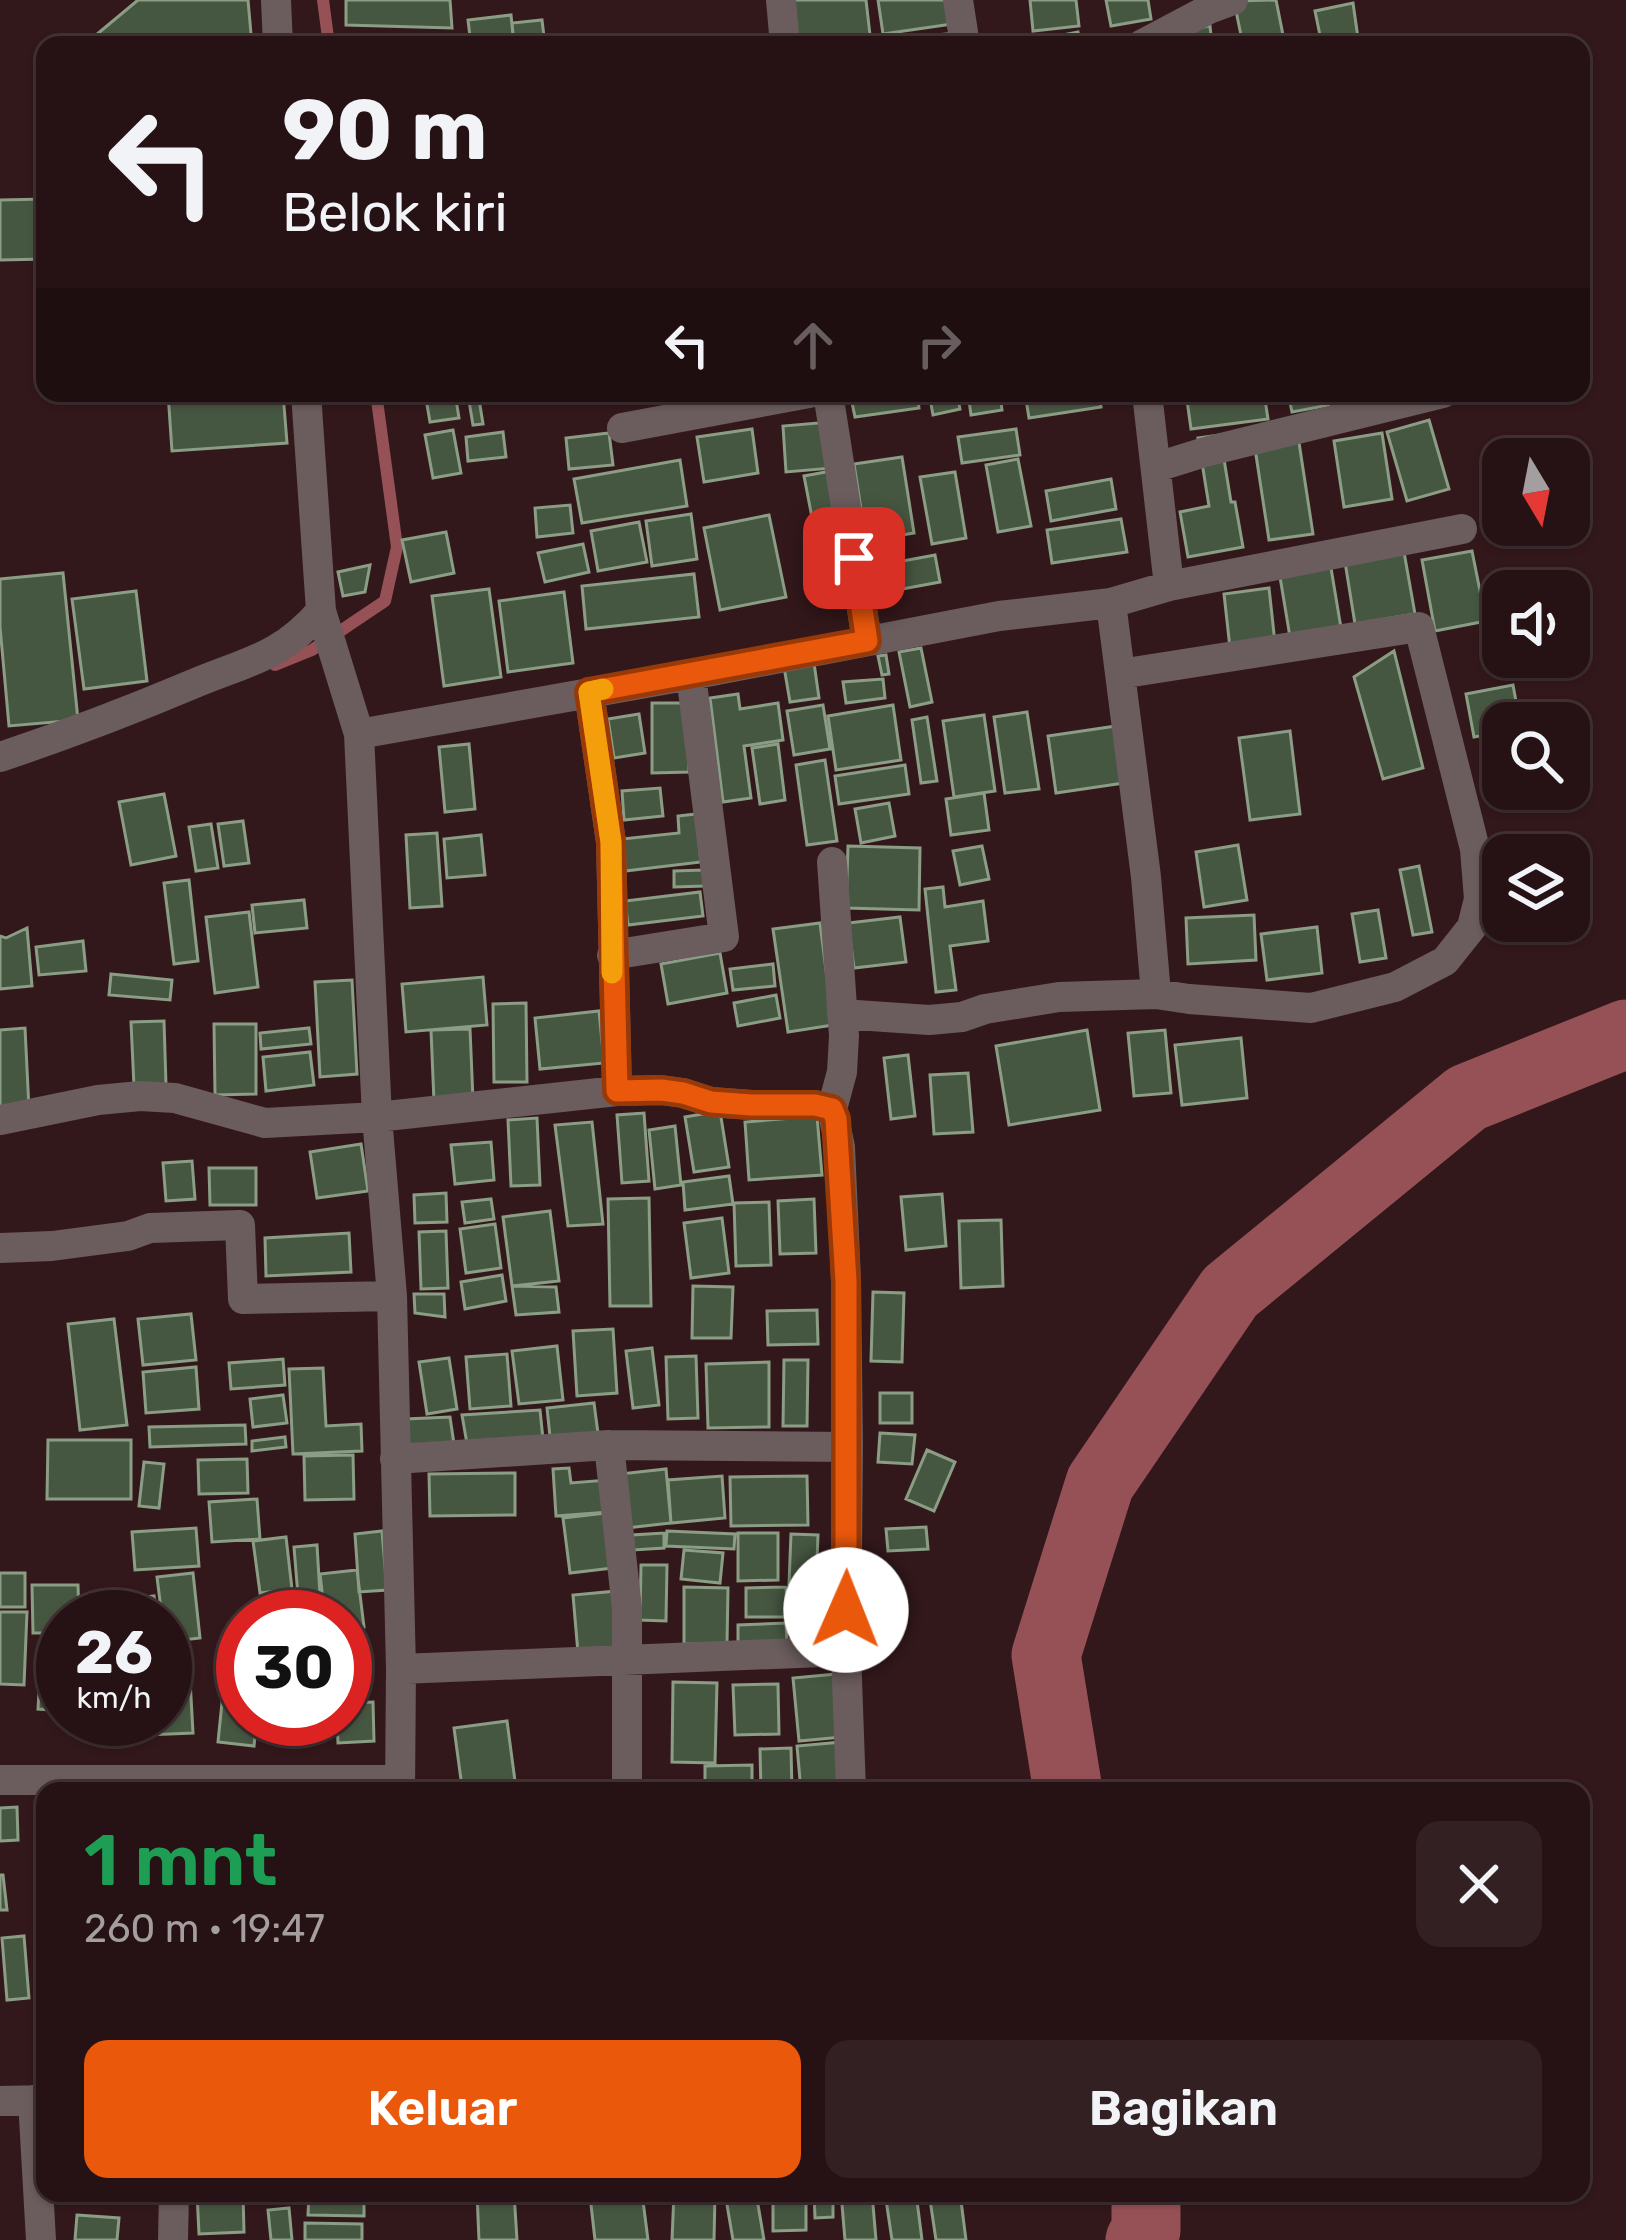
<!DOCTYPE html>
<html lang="id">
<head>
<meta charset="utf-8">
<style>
  body { margin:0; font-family:Rubik,sans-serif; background:#322022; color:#f1f3f6; height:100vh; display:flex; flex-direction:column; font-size:45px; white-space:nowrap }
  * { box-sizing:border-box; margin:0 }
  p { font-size:39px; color:#a49ea0 }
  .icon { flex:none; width:66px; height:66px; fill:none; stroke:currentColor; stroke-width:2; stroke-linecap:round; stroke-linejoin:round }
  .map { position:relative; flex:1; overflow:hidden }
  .side { position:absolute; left:36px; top:1782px; width:1554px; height:420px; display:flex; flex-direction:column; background:#261214; border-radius:24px; box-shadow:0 3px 9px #0004,0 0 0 3px #423234 }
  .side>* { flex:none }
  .banner { position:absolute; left:36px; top:36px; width:1554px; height:366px; border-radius:24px; box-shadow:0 3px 9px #0004,0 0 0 3px #423234; background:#261214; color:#f1f3f6; overflow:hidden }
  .needle { width:78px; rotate:170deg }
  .fabs { position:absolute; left:1482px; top:438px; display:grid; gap:24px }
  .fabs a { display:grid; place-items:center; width:108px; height:108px; border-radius:24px; background:#261214; box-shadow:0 3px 9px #0004,0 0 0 3px #423234; font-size:60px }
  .speed { position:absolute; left:36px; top:1590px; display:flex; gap:24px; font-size:60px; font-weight:700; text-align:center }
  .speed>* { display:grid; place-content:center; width:156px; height:156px; border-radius:50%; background:#261214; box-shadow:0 3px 9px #0004,0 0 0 3px #423234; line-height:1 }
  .speed small { font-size:30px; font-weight:400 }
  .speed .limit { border:18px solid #d22; background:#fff; color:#111 }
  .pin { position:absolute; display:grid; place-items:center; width:102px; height:102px; color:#fff; margin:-51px; border-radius:24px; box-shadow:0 6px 18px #0006 }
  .me { position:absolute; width:132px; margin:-66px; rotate:1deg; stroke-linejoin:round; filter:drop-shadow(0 0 9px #0008) }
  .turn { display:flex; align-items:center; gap:42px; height:252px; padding:0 48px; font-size:54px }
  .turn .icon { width:156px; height:156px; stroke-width:2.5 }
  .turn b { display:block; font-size:84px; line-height:102px }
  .lanes { display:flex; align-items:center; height:114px; padding:0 48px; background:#0003; justify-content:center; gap:60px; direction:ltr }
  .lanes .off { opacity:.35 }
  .round { display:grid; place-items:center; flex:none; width:126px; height:126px; border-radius:24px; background:#322022 }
  .summary { display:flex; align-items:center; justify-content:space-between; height:204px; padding:0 48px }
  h1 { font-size:72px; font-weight:600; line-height:90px; color:#1e9e55 }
  .cta { display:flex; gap:24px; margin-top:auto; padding:24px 48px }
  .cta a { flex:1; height:138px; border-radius:24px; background:#ea580c; color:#fff; font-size:48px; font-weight:600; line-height:138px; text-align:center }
  .cta a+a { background:#322022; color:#f1f3f6 }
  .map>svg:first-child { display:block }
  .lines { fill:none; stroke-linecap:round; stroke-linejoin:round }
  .stream { stroke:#965157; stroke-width:12 }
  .river { stroke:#965157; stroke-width:69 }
  .building { fill:#465741; stroke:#8b9d84; stroke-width:3 }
  .minor { stroke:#6b5c5d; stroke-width:30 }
  .route-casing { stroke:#983908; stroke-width:30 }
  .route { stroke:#ea580c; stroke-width:21 }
  .slow { stroke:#f59e0b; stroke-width:21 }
</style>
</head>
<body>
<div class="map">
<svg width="1626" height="2240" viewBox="0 0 1626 2240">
  <rect width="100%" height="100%" fill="#33181b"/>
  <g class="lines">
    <path class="stream" d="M323,0l6,45
      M275,665l37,-15 73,-49 12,-54 -21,-154"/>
    <path class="river" d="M1068,1791l-22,-136 54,-172 130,-191 237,-194 159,-64
      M1140,2240l6,-10v-37"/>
  </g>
  <path class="building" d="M138,0h110l4,45h-156v-10z
    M346,0h104l2,28 -106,-3z
    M794,0h72l4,35 -73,7z
    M878,0h78l3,23 -76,11z
    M1030,0h46l3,26 -46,5z
    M1106,0h42l3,19 -40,7z
    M1276,0l9,45h-42l-9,-44z
    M1353,3l6,42h-37l-7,-34z
    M511,15l3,30h-43l-3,-25z
    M542,20l3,25h-31l-2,-22z
    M1210,26l2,19h-40l-1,-14z
    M1078,32l3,13h-54v-3z
    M957,33l1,12h-23l-1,-10z
    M45,199v60l-45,1v-60z
    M168,393h115l4,50 -115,8z
    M425,393h30l4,25 -29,4z
    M544,393h25v5l-25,2z
    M850,393h67l2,15 -64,9z
    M929,393h28l3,16 -27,6z
    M968,393h32l2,17 -31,5z
    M1025,393h74l2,14 -72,11z
    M1186,393h78l4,26 -77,10z
    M1288,393h39l2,12 -37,7z
    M479,399l4,25 -10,1 -4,-24z
    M1429,420l20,69 -42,12 -20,-69z
    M829,422l4,46 -47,4 -3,-46z
    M752,429l6,44 -54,9 -7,-45z
    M1016,429l4,26 -58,8 -4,-26z
    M453,430l8,43 -28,5 -8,-43z
    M503,432l3,25 -38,4 -2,-24z
    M609,433l4,32 -44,4 -3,-31z
    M1382,433l10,66 -48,8 -10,-66z
    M1220,435l11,67h4l8,45 -55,10 -8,-45 29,-6 -11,-68z
    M1298,436l15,98 -44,6 -15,-98z
    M902,457l12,76 -48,8 -12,-77z
    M1018,459l13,67 -33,6 -12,-67z
    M680,460l7,46 -105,17 -8,-44z
    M831,471l20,110 -26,4 -21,-109z
    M955,472l11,66 -34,6 -12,-67z
    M1111,479l5,30 -65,12 -5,-30z
    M570,505l3,28 -36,4 -2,-29z
    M691,514l6,45 -45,7 -6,-45z
    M769,515l17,82 -66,13 -16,-82z
    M1121,519l6,33 -75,11 -5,-33z
    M639,522l8,40 -49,9 -7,-40z
    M446,532l8,41 -43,9 -9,-42z
    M583,544l6,28 -44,10 -7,-29z
    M1472,551l14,70 -51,10 -13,-71z
    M1404,552l11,62 -60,10 -10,-62z
    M935,555l5,27 -70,13 -5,-27z
    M1330,562l12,72 -51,9 -12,-72z
    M370,565l-5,27 -22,4 -5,-24z
    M63,573l15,147 -69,6 -9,-99v-48z
    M694,574l5,43 -113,12 -4,-43z
    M1269,588l6,55 -45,5 -6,-54z
    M489,589l12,88 -57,9 -12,-90z
    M136,591l11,90 -63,8 -12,-90z
    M564,592l9,71 -65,9 -9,-71z
    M921,648l11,54 -22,5 -11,-55z
    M1394,651l29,117 -40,11 -29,-102z
    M886,655l3,19 -7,1 -4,-19z
    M814,663l5,35 -29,4 -6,-35z
    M883,679l2,19 -39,5 -3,-21z
    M1513,685l7,38h-17v9l-29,5 -8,-43z
    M738,694l2,15 38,-6 5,37 -39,6 7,52 -28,4 -13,-104z
    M652,703h36l1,69 -37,1z
    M823,705l7,44 -36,6 -7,-44z
    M893,705l8,55 -65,10 -8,-54z
    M1027,712l12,77 -34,4 -11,-76z
    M639,714l6,39 -31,5 -6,-39z
    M984,715l11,76 -41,6 -11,-76z
    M927,717l10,64 -16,2 -9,-63z
    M1116,726l8,57 -68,10 -8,-57z
    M1290,731l10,83 -50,6 -11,-82z
    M469,744l6,65 -30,3 -6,-65z
    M778,744l7,56 -25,4 -8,-56z
    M825,760l12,81 -30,4 -11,-80z
    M905,765l4,29 -70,10 -4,-28z
    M660,788l3,28 -39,4 -2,-29z
    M984,793l5,37 -38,5 -5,-36z
    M164,794l12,62 -45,9 -12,-63z
    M889,803l6,33 -34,7 -6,-34z
    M696,814l5,48 -76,9 -3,-32 57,-6 -1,-17z
    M243,821l6,42 -25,3 -6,-42z
    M211,824l7,44 -22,3 -7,-44z
    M437,833l5,73 -32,2 -4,-73z
    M481,835l4,40 -38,3 -3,-39z
    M1238,845l9,55 -43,7 -8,-55z
    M848,846l72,2 -1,62 -73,-2z
    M982,846l7,33 -29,6 -7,-34z
    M1419,866l13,66 -19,3 -13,-65z
    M703,870l1,16 -30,1v-16z
    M189,880l9,81 -24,3 -10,-81z
    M943,887l2,20 38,-6 5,40 -38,5 6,44 -20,2 -11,-103z
    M700,892l3,24 -75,9 -3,-24z
    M304,900l3,28 -52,5 -3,-28z
    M1378,910l8,48 -26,4 -8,-48z
    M249,912l9,75 -43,6 -9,-76z
    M1254,915l2,45 -68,4 -2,-46z
    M900,917l6,45 -52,6 -6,-45z
    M820,923l13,102 -45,7 -15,-103z
    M1317,927l5,46 -55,7 -6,-46z
    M27,928l5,58 -32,3v-53l6,2z
    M83,941l3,30 -47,4 -3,-28z
    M720,953l7,40 -59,11 -7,-40z
    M773,964l2,22 -42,4 -3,-21z
    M111,974l61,6 -2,20 -61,-5z
    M483,977l4,48 -81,7 -4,-48z
    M352,980l5,94 -37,3 -5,-95z
    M776,995l4,23 -42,8 -4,-23z
    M526,1003l1,79h-33l-1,-78z
    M599,1011l5,52 -64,6 -5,-51z
    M164,1021l2,64 -32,2 -3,-65z
    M214,1024h42v70l-41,1z
    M25,1028l4,81 -29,1v-80z
    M309,1028l2,16 -50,5 -1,-16z
    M470,1029l3,71 -39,2 -3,-72z
    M1087,1030l13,80 -91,15 -13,-79z
    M1165,1030l6,63 -37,3 -6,-63z
    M1241,1038l6,60 -65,7 -7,-60z
    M310,1052l4,33 -48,6 -3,-34z
    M908,1055l7,61 -24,3 -7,-61z
    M968,1073l5,59 -39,2 -4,-59z
    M720,1111l9,56 -35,5 -9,-55z
    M644,1113l5,68 -27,2 -5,-68z
    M817,1116l5,59 -73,5 -4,-58z
    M537,1118l3,67 -29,1 -3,-66z
    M592,1122l11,102 -35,2 -13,-101z
    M675,1126l6,59 -26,4 -6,-59z
    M491,1142l3,38 -39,4 -4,-39z
    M361,1144l7,47 -51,7 -7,-46z
    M192,1161l3,38 -29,2 -3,-38z
    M209,1168h47v37h-46z
    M729,1176l4,28 -48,6 -2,-28z
    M446,1193l1,29 -32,1 -1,-28z
    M942,1194l4,52 -40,4 -5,-53z
    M649,1198l2,108h-41l-2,-107z
    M491,1199l3,20 -29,4 -3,-21z
    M814,1199l2,54 -36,1 -2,-53z
    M769,1202l2,63 -35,1 -2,-63z
    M550,1211l9,70 -47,5 -9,-69z
    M722,1218l7,55 -38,5 -7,-55z
    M1001,1220l2,66 -42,2 -2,-67z
    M495,1224l6,44 -35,5 -6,-44z
    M446,1231l2,57 -27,1 -2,-57z
    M349,1233l2,39 -85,4 -1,-38z
    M502,1275l4,26 -41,8 -4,-27z
    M512,1286l44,1 3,25 -43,3z
    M693,1286l40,1 -2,51h-39z
    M873,1292l31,1 -2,69 -31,-1z
    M414,1294h30l1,23 -30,-4z
    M817,1310l1,34 -50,1 -1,-34z
    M191,1314l5,46 -53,5 -5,-46z
    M114,1319l13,106 -47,5 -12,-106z
    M613,1329l4,64 -40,3 -4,-65z
    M557,1346l6,54 -44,4 -7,-53z
    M652,1348l7,57 -26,3 -7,-57z
    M507,1354l4,52 -41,3 -4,-52z
    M696,1356l2,62 -30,1 -2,-62z
    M449,1358l8,51 -30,5 -8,-52z
    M283,1359l2,26 -54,4 -2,-26z
    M784,1360h24l-1,66h-24z
    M769,1362v65l-61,1 -2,-64z
    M196,1367l3,42 -53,4 -3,-41z
    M323,1368l3,58 35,-2 1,27 -69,3 -4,-85z
    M880,1393h32v30h-32z
    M283,1395l4,28 -34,4 -3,-28z
    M594,1403l5,38 -48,5 -4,-38z
    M540,1410l3,29 -76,5 -5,-29z
    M450,1417l4,27 -47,4 -1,-29z
    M245,1425l1,19 -96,3 -1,-20z
    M880,1433l35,2 -3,29 -34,-2z
    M285,1437l1,10 -34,4v-10z
    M48,1440h83v59h-84z
    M927,1450l28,12 -21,49 -28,-12z
    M353,1455l1,44 -49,1 -1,-44z
    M247,1459l1,34 -49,1 -1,-34z
    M144,1462l20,2 -5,44 -20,-2z
    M569,1468l2,15 36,-3 2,32 -53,4 -3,-47z
    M666,1469l5,54 -45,5 -6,-54z
    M515,1473v42l-85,1 -1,-42z
    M722,1476l3,42 -54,5 -3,-43z
    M807,1476l1,49 -77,1 -1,-49z
    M257,1499l3,40 -48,3 -3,-40z
    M606,1513l7,55 -43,5 -7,-55z
    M926,1527l2,22 -40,2 -2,-22z
    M196,1528l3,38 -64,4 -3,-38z
    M382,1531l5,59 -28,2 -4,-58z
    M667,1531l68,3 -1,15 -68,-3z
    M664,1533v15l-31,2 -1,-15z
    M738,1533h40v47l-40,1z
    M791,1534l27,1 -2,50 -27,-1z
    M286,1537l6,52 -32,4 -7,-52z
    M317,1545l3,50 -22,1 -4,-49z
    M684,1550l39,3 -3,30 -39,-4z
    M641,1565h26l-1,56 -26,-1z
    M357,1570l7,57 -19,2v-12h-20l-5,-43z
    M0,1573h25v34h-25z
    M193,1573l7,65 -35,4v-25h-3l-5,-40z
    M32,1585h46l1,32h-16v16h-30z
    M684,1587l44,1 -1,56h-43z
    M786,1587l1,30h-41v-29z
    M617,1591l5,58 -44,4 -5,-58z
    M831,1591l1,49h-39l-1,-48z
    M154,1596l3,21h-19l-2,-19z
    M0,1612h27l-3,73 -24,-1z
    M786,1623l1,20 -49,2v-20z
    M42,1638l21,1v72l-25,-2z
    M189,1661l4,72 -47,2 -1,-16h20v-57z
    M225,1673l18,2v44h14l-3,27 -36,-4z
    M837,1674l6,63 -44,4 -6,-63z
    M673,1682l44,1 -2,80 -43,-1z
    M778,1684l1,50 -44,1 -2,-50z
    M373,1702l1,39 -36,2 -1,-24h8v-16z
    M271,1719h58v18l-58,2z
    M507,1721l8,60 -53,6 -8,-59z
    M842,1742l5,49h-46l-4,-45z
    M791,1748l1,43h-31l-1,-42z
    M752,1765v23l-47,1v-23z
    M17,1807l1,33 -18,1v-33z
    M0,1875h3l4,35h-7z
    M45,1912v64h-5l-4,-63z
    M24,1936l5,62 -22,2 -5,-62z
    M110,2193h43l-42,8z
    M197,2193h46l1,39 -45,2z
    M266,2193h33v6l-33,1z
    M309,2193h55v23l-56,-1z
    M477,2193h37l3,47h-38z
    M615,2193h27l6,47h-53l-5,-44z
    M674,2193l41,1 -1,46h-42z
    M725,2193h31l8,47h-31z
    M773,2193h33v37l-33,1z
    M814,2193h19v24l-18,1z
    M841,2193h31l4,47h-31z
    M885,2193h31l6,47h-30z
    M929,2193h31l6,47h-30z
    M289,2208l3,32h-21l-3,-30z
    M77,2215l42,3 -2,22h-42z
    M305,2223l57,1v16h-57z"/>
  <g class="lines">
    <path class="minor" d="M276,0l2,45
      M781,0l4,45
      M958,0l7,45
      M1141,45l68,-36 24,-9
      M828,393l39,248
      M1147,393l22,193
      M622,428l187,-35
      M1157,467l48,-15 238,-59
      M1111,603l35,274 10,117
      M321,611l38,123 18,383 15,179 9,373 -1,122
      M589,692l22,150 6,249
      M359,734l332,-59 308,-59 112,-13 58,-17 293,-57
      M0,757c66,-22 129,-46 193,-73 55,-23 87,-26 128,-73l-15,-218
      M612,955l112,-18 -33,-262
      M842,1014l87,6 33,-3 23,-8 74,-12 97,-3 33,5 122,9 84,-21 50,-26 27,-34 7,-28 -4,-50 -56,-222 -299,47
      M832,1109l10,-37 2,-36 -12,-174
      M0,1120l98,-20 42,-4 35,2 90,25 112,-6 240,-26 44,-1 22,3 28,9 40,3h64l17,4 8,38 6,134 2,166 -2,204 5,140
      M0,1248l52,-2 76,-10 22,-8 90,-3 3,74 149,-3
      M609,1445l18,164v182
      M395,1459l214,-14 239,2
      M401,1669l445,-18
      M0,1780h400
      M33,2100l8,140
      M0,2101l45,-1
      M173,2240l1,-47"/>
  </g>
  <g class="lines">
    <defs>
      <path id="route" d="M846,1610v-329l-10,-162 -4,-10 -17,-4h-64l-40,-3 -28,-9 -22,-3 -44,1 -6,-249 -22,-150 278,-51 -13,-83"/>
    </defs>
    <use href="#route" class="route-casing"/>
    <use href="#route" class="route"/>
    <path class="slow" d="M603,689l-14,3 22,150 1,131"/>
  </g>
</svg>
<div class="fabs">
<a><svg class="needle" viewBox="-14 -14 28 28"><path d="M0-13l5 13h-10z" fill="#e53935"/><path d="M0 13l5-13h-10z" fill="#a49ea0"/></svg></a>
<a><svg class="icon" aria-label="sound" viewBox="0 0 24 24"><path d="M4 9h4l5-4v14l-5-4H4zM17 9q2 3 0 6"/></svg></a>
<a><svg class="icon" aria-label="search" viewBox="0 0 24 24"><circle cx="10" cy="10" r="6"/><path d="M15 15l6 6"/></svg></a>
<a><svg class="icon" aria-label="layers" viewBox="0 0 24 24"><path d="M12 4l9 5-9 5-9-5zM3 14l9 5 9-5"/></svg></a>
</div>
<div class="speed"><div>26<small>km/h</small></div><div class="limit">30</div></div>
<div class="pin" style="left:854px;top:558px;background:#d93025"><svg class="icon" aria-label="arrive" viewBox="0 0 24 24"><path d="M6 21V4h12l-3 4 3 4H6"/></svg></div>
<svg class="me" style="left:846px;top:1610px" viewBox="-20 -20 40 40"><circle r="19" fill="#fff"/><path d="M0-13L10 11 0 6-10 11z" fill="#ea580c"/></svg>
<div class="banner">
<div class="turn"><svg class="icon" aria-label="left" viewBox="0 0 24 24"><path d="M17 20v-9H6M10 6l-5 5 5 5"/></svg><div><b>90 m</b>Belok kiri</div></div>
<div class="lanes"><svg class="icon" aria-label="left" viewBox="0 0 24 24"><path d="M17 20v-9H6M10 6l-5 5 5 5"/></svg><svg class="icon off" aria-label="ahead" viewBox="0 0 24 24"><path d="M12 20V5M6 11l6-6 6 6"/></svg><svg class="icon off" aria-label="right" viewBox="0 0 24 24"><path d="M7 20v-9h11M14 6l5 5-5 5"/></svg></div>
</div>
<section class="side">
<div class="summary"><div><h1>1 mnt</h1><p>260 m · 19:47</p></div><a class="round"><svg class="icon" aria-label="close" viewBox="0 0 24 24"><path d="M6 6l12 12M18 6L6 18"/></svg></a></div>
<div class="cta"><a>Keluar</a><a>Bagikan</a></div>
</section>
</div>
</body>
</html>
